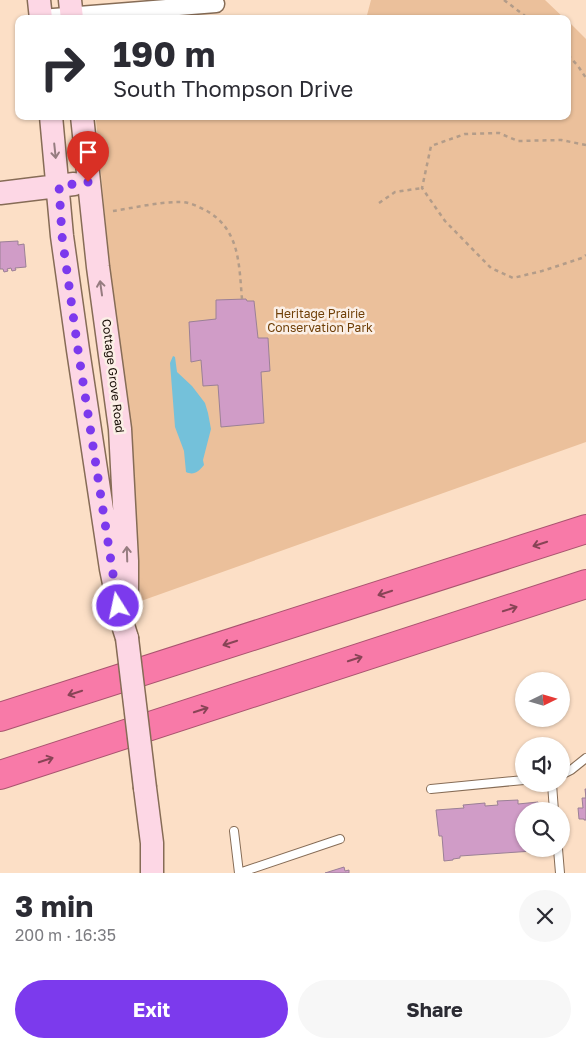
<!DOCTYPE html>
<html lang="en">
<head>
<meta charset="utf-8">
<style>
  body { margin:0; font-family:"Golos Text",sans-serif; background:#f7f7f7; color:#2b2b33; height:100vh; display:flex; flex-direction:column; font-size:19px; white-space:nowrap }
  * { box-sizing:border-box; margin:0 }
  p { font-size:16px; color:#7c7c81 }
  .icon { flex:none; width:28px; height:28px; fill:none; stroke:currentColor; stroke-width:2; stroke-linecap:round; stroke-linejoin:round }
  .map { position:relative; height:873px; overflow:hidden }
  .drawer { display:flex; flex-direction:column; background:#fff; flex:1 }
  .drawer>* { flex:none }
  .top-card { position:absolute; left:15px; top:15px; width:556px; height:105px; border-radius:10px; box-shadow:0 1px 4px #0004; background:#fff; color:#2b2b33; overflow:hidden }
  .needle { width:32px; rotate:85deg }
  .fabs { position:absolute; left:515px; top:672px; display:grid; gap:10px }
  .fabs a { display:grid; place-items:center; width:55px; height:55px; border-radius:50%; background:#fff; box-shadow:0 1px 4px #0004; font-size:25px }
  .pin { position:absolute; display:grid; place-items:center; width:42px; height:42px; color:#fff; margin:-51px -21px; border-radius:50% 50% 50% 0; rotate:-45deg; box-shadow:0 0 5px #0007 }
  .pin .icon { rotate:45deg }
  .me { position:absolute; width:55px; margin:-28px; rotate:350deg; stroke-linejoin:round; filter:drop-shadow(0 0 4px #0008) }
  .turn { display:flex; align-items:center; gap:18px; height:105px; padding:0 15px; font-size:22px }
  .turn .icon { width:65px; height:65px; stroke-width:2.5 }
  .turn b { display:block; font-size:35px; line-height:42px }
  .round { display:grid; place-items:center; flex:none; width:52px; height:52px; border-radius:26px; background:#f7f7f7 }
  .head { display:flex; align-items:center; justify-content:space-between; height:85px; padding:0 15px }
  h1 { font-size:30px; font-weight:700; line-height:38px }
  .action { display:flex; gap:10px; margin-top:auto; padding:10px 15px }
  .action a { flex:1; height:58px; border-radius:30px; background:#7c3aed; color:#fff; font-size:20px; font-weight:700; line-height:58px; text-align:center }
  .action a+a { background:#f7f7f7; color:#2b2b33 }
  .map>svg:first-child { display:block }
  .green { fill:#ebc09b }
  .water { fill:#74c1da }
  .building { fill:#d09cc7; stroke:#9b8096 }
  .lines { fill:none; stroke-linecap:round; stroke-linejoin:round }
  .lane-casing { stroke:#866c56; stroke-width:10 }
  .street-casing { stroke:#866c56; stroke-width:19 }
  .secondary-casing { stroke:#866c56; stroke-width:25 }
  .highway-casing { stroke:#a9546f; stroke-width:30 }
  .path { stroke:#b39c89; stroke-width:2.5; stroke-dasharray:4 4; stroke-linecap:butt }
  .lane { stroke:#fff; stroke-width:8 }
  .street { stroke:#fff; stroke-width:16 }
  .secondary { stroke:#fdd7e5; stroke-width:22 }
  .highway { stroke:#f87aa8; stroke-width:28 }
  .secondary-bridge-casing { stroke:#866c56; stroke-width:25; stroke-linecap:butt }
  .secondary-bridge { stroke:#fdd7e5; stroke-width:22 }
  .oneway { stroke:#967c80 }
  .oneway2 { stroke:#884456 }
  .route { stroke:#7c3aed; stroke-width:9; stroke-dasharray:0 16.2 }
  .labels { text-anchor:middle; stroke-width:5; stroke-linejoin:round; paint-order:stroke }
  .park-label { font-size:12px; fill:#6f3f07; stroke:#fbefe6 }
  .street-label { font-size:12px; fill:#170d05; stroke:#fbefe6 }
</style>
</head>
<body>
<div class="map">
<svg width="586" height="873" viewBox="0 0 586 873">
  <rect width="100%" height="100%" fill="#fcdfc6"/>
  <path class="green" d="M371,0h174l20,19h-199z
    M568,21l18,18v403l-445,159 -45,-481 17,-4h455z"/>
  <path class="water" d="M173,356l2,1 2,15 15,14 13,17 3,10 3,16 -8,31 1,5c-5,6 -10,11 -18,7l-2,-21 -9,-24 -5,-64z"/>
  <path class="building" d="M18,241v4l6,-1 2,23 -11,1 1,2 -4,1 -1,-3 -4,1 1,2 -4,1 -1,-3h-3v-27z
    M246,299l1,2h7l4,37h10l2,33 -9,1 3,51 -43,4 -3,-42 -15,1 -2,-26 -10,2 -2,-40 27,-3v-19z
    M585,789h1v31h-2v-1h-5l-1,-11h5l-1,-10h4z
    M518,800v4l20,-2 1,9h-15v38h9v2l-73,5v2l-7,1v1l-9,1 -2,-25h-3l-3,-26 28,-2 -1,-3 22,-2v3l13,-1 -1,-4z
    M344,867l1,4 4,-1v3h-24z"/>
  <g class="lines">
    <defs>
      <path id="lane" d="M561,775l10,-5 15,-12
        M552,784l2,27
        M431,789l93,-9
        M234,831l5,42
        M558,849l2,24
        M239,873l101,-34"/>
      <path id="street" d="M41,18l175,-14"/>
      <path id="secondary" d="M39,0l2,19
        M70,0l2,19
        M51,116l11,120 16,114 33,219 11,53 5,16
        M82,116l16,151 22,162 7,132v38
        M0,193l74,-9
        M145,788l7,55v30"/>
      <path id="highway" d="M0,717l586,-188
        M0,775l586,-191"/>
    </defs>
    <use href="#lane" class="lane-casing"/>
    <use href="#street" class="street-casing"/>
    <use href="#secondary" class="secondary-casing"/>
    <use href="#highway" class="highway-casing"/>
    <path class="path" d="M504,0l25,19
      M568,55l10,11 8,12
      M586,145l-25,-5 -43,1 -19,-8 -34,1 -34,12 -9,42 23,33 46,47 22,10 29,-7 40,-13 4,-3
      M379,203l16,-11 27,-4
      M113,211c20,-3 46,-9 65,-9 10,-1 21,5 29,9 33,19 32,54 35,88"/>
    <use href="#lane" class="lane"/>
    <use href="#street" class="street"/>
    <use href="#secondary" class="secondary"/>
    <use href="#highway" class="highway"/>
    <defs>
      <path id="secondary-bridge" d="M127,638l18,150"/>
    </defs>
    <use href="#secondary-bridge" class="secondary-bridge-casing"/>
    <use href="#secondary-bridge" class="secondary-bridge"/>
  </g>
  <defs><path id="oneway-shaft" d="M-6 0H5M1.5-3L5.5 0L1.5 3" fill="none" stroke-width="1.6" stroke-linecap="round" stroke-linejoin="round" transform="scale(1.25)"/></defs>
  <g class="oneway">
    <use href="#oneway-shaft" transform="translate(55 151) rotate(84)"/>
    <use href="#oneway-shaft" transform="translate(101 288) rotate(-98)"/>
    <use href="#oneway-shaft" transform="translate(127 554) rotate(-92)"/>
  </g>
  <g class="oneway2">
    <use href="#oneway-shaft" transform="translate(540 544) rotate(162)"/>
    <use href="#oneway-shaft" transform="translate(385 593) rotate(162)"/>
    <use href="#oneway-shaft" transform="translate(510 609) rotate(-18)"/>
    <use href="#oneway-shaft" transform="translate(230 643) rotate(162)"/>
    <use href="#oneway-shaft" transform="translate(355 659) rotate(-18)"/>
    <use href="#oneway-shaft" transform="translate(75 693) rotate(162)"/>
    <use href="#oneway-shaft" transform="translate(201 710) rotate(-18)"/>
    <use href="#oneway-shaft" transform="translate(46 760) rotate(-18)"/>
  </g>
  <g class="lines">
    <path class="route" d="M88,182l-29,4 3,50 16,114 40,256"/>
  </g>
  <g class="labels">
    <g class="park-label">
      <text x="320" y="318">Heritage Prairie<tspan x="320" dy="14">Conservation Park</tspan></text>
    </g>
    <g class="street-label">
      <text transform="translate(113 376) rotate(83)" y="4">Cottage Grove Road</text>
    </g>
  </g>
</svg>
<div class="fabs">
<a><svg class="needle" viewBox="-14 -14 28 28"><path d="M0-13l5 13h-10z" fill="#e53935"/><path d="M0 13l5-13h-10z" fill="#7c7c81"/></svg></a>
<a><svg class="icon" aria-label="sound" viewBox="0 0 24 24"><path d="M4 9h4l5-4v14l-5-4H4zM17 9q2 3 0 6"/></svg></a>
<a><svg class="icon" aria-label="search" viewBox="0 0 24 24"><circle cx="10" cy="10" r="6"/><path d="M15 15l6 6"/></svg></a>
</div>
<div class="pin" style="left:88px;top:182px;background:#d93025"><svg class="icon" aria-label="arrive" viewBox="0 0 24 24"><path d="M6 21V4h12l-3 4 3 4H6"/></svg></div>
<svg class="me" style="left:118px;top:606px" viewBox="-20 -20 40 40"><circle r="17" fill="#7c3aed" stroke="#fff" stroke-width="3"/><path d="M0-11L8 9 0 5-8 9z" fill="#fff"/></svg>
<div class="top-card">
<div class="turn"><svg class="icon" aria-label="right" viewBox="0 0 24 24"><path d="M7 20v-9h11M14 6l5 5-5 5"/></svg><div><b>190 m</b>South Thompson Drive</div></div>
</div>
</div>
<section class="drawer">
<div class="head"><div><h1>3 min</h1><p>200 m · 16:35</p></div><a class="round"><svg class="icon" aria-label="close" viewBox="0 0 24 24"><path d="M6 6l12 12M18 6L6 18"/></svg></a></div>
<div class="action"><a>Exit</a><a>Share</a></div>
</section>
</body>
</html>
